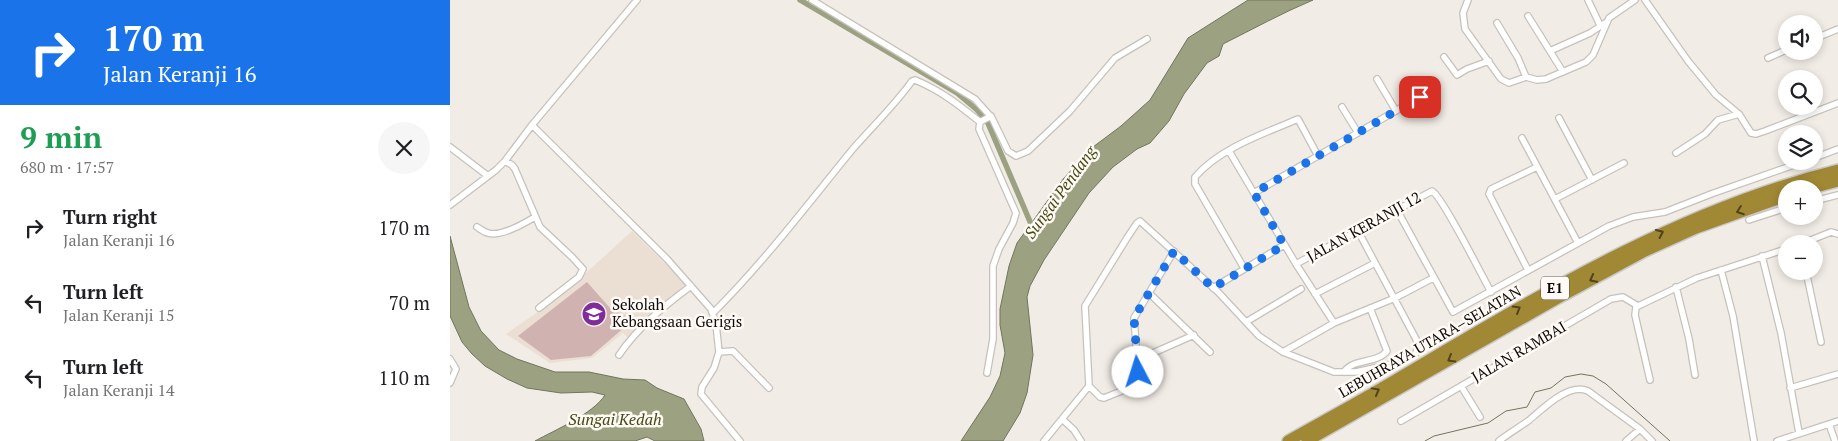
<!DOCTYPE html>
<html lang="en">
<head>
<meta charset="utf-8">
<style>
  body { margin:0; font-family:"PT Serif",serif; background:#f6f6f6; color:#202124; height:100vh; display:flex; flex-direction:column; font-size:19px; white-space:nowrap }
  * { box-sizing:border-box; margin:0 }
  p { font-size:16px; color:#757577 }
  .icon { flex:none; width:28px; height:28px; fill:none; stroke:currentColor; stroke-width:2; stroke-linecap:round; stroke-linejoin:round }
  .map { position:relative; flex:1; overflow:hidden }
  .side { display:flex; flex-direction:column; background:#fff; width:450px }
  .side>* { flex:none }
  .top-card { background:#1a73e8; color:#fff; overflow:hidden }
  .fabs { position:absolute; left:1328px; top:15px; display:grid; gap:10px }
  .fabs a { display:grid; place-items:center; width:45px; height:45px; border-radius:50%; background:#fff; box-shadow:0 2px 8px #0003; font-size:25px }
  .pin { position:absolute; display:grid; place-items:center; width:42px; height:42px; color:#fff; margin:-21px; border-radius:10px; box-shadow:0 2px 8px #0006 }
  .me { position:absolute; width:55px; margin:-28px; rotate:355deg; stroke-linejoin:round; filter:drop-shadow(0 0 4px #0008) }
  .turn { display:flex; align-items:center; gap:18px; height:105px; padding:0 20px; font-size:22px }
  .turn .icon { width:65px; height:65px; stroke-width:2.5 }
  .turn b { display:block; font-size:35px; line-height:42px }
  .round { display:grid; place-items:center; flex:none; width:52px; height:52px; border-radius:26px; background:#f6f6f6 }
  .summary { display:flex; align-items:center; justify-content:space-between; height:85px; padding:0 20px }
  h1 { font-size:30px; font-weight:800; line-height:38px; color:#1e9e55 }
  ul { padding:0; list-style:none }
  li { display:flex; align-items:center; gap:15px; height:75px; padding:0 20px }
  li div { flex:1 }
  li b { display:block; font-size:19px }
  li em { font-style:normal }
  main { display:flex; flex:1; min-height:0 }
  .map>svg:first-child { display:block }
  .built { fill:#eadfd2 }
  .green { fill:#d0b3b0 }
  .water { fill:#9ca281; stroke:#71755d }
  .lines { fill:none; stroke-linecap:round; stroke-linejoin:round }
  .stream { stroke:#71755d; stroke-width:1 }
  .canal { stroke:#9ca281; stroke-width:5.5 }
  .minor-casing { stroke:#c7c1bb; stroke-width:8 }
  .motorway-casing { stroke:#cac9c9; stroke-width:14 }
  .minor { stroke:#fff; stroke-width:5.5 }
  .motorway { stroke:#a18835; stroke-width:11 }
  .oneway { stroke:#50431d }
  .route { stroke:#1a73e8; stroke-width:9; stroke-dasharray:0 16.2 }
  .labels { text-anchor:middle; stroke-width:5; stroke-linejoin:round; paint-order:stroke }
  .shield { fill:#fffaf5; stroke:#565350; stroke-width:1 }
  .shield-label { font-size:14px; font-weight:bold; fill:#0d0b09 }
  .street-label { font-size:15px; fill:#0d0b09; stroke:#fffaf5 }
  .poi-label { font-size:15px; fill:#0d0b09; stroke:#fffaf5; text-anchor:start }
  .water-label { font-size:16px; font-style:italic; fill:#454b14; stroke:#fffaf5 }
</style>
</head>
<body>
<main>
<section class="side">
<div class="top-card">
<div class="turn"><svg class="icon" aria-label="right" viewBox="0 0 24 24"><path d="M7 20v-9h11M14 6l5 5-5 5"/></svg><div><b>170 m</b>Jalan Keranji 16</div></div>
</div>
<div class="summary"><div><h1>9 min</h1><p>680 m · 17:57</p></div><a class="round"><svg class="icon" aria-label="close" viewBox="0 0 24 24"><path d="M6 6l12 12M18 6L6 18"/></svg></a></div>
<ul>
<li><svg class="icon" aria-label="right" viewBox="0 0 24 24"><path d="M7 20v-9h11M14 6l5 5-5 5"/></svg><div><b>Turn right</b><p>Jalan Keranji 16</p></div><em>170 m</em></li>
<li><svg class="icon" aria-label="left" viewBox="0 0 24 24"><path d="M17 20v-9H6M10 6l-5 5 5 5"/></svg><div><b>Turn left</b><p>Jalan Keranji 15</p></div><em>70 m</em></li>
<li><svg class="icon" aria-label="left" viewBox="0 0 24 24"><path d="M17 20v-9H6M10 6l-5 5 5 5"/></svg><div><b>Turn left</b><p>Jalan Keranji 14</p></div><em>110 m</em></li>
</ul>
</section>
<div class="map">
<svg width="1388" height="441" viewBox="0 0 1388 441">
  <rect width="100%" height="100%" fill="#f2ece6"/>
  <path class="built" d="M182,231l54,53 -59,53 -4,-4 -31,25 -42,5 -44,-29 56,-39z"/>
  <path class="green" d="M137,282l23,26 23,12 -42,36 -40,4 -33,-24z"/>
  <path class="water" d="M798,0h65c-31,13 -60,29 -90,44l-4,12 -12,7 -23,31 -15,27 -19,22 -13,6 -24,18 -24,26 -45,67 -14,26 -3,11 6,58 -6,38 -7,20 -17,28h-42l29,-44 10,-21 5,-23 -5,-28v-16l9,-43 8,-23 47,-65 29,-31 28,-21 29,-26 38,-62z
    M0,236l19,71 12,24 18,19 18,9 38,13h34l34,7 22,1 12,8 27,11 17,30 3,12h-49l-8,-4 -12,4h-100c20,-11 58,-27 70,-46l-13,-3 -31,1 -34,-5 -20,-9 -22,-13 -13,-12 -10,-12 -12,-26z"/>
  <g class="lines">
    <path class="stream" d="M975,441l9,-5 54,-13 18,-12 21,-4 8,-15 16,-4 14,-11 16,-3 12,2 13,8 64,57"/>
    <path class="canal" d="M350,0l157,93 19,16 11,12 47,110"/>
    <defs>
      <path id="minor" d="M362,0l163,99 17,19 16,33 8,5 12,-5 42,-40 45,-53 32,-19
        M1018,0l-5,13 2,16 36,50 8,4 17,-6 11,3 9,-1 40,-17 7,-7 16,-37 26,-18
        M1138,0l12,25
        M1195,0l43,61 28,34 23,19 12,19 5,1 9,-3 73,-28
        M1078,16l35,56
        M1047,23l21,35 8,19
        M1364,39l24,-10
        M1100,51l40,-18 15,-10
        M994,57l13,18 10,-6 22,-8
        M1318,58l18,-8
        M927,79l19,32
        M892,107l16,26
        M1109,118l33,62
        M82,125l135,134 44,50 5,15 3,28 -5,16 -12,19 -1,7 39,47
        M1072,138l56,105
        M0,147l38,29
        M779,151l67,113 38,59
        M1226,153l29,-19 13,-14 21,-6
        M1364,158l24,-9
        M55,161l7,4 3,4 25,58 32,30 11,12 -4,8 -40,31
        M804,193l176,-102
        M1105,199l69,-36
        M1364,201l24,-6
        M0,205l46,-35 9,-9 27,-36 105,-125
        M947,210l56,102 156,-86 24,-9 32,-5 46,-18 94,-33
        M1299,220l37,-12
        M27,227c3,2 7,5 11,6 12,4 37,-10 47,-16
        M908,231l58,108 2,7 -2,7
        M1351,244l30,-12 7,2
        M1312,256l19,77 18,100
        M846,264l136,-73c10,5 50,85 59,101
        M794,268l-49,-84v-7c25,-29 68,-43 103,-58l20,37
        M1078,270l-39,-76 2,-5 46,-22
        M1271,270l12,46 21,125
        M1356,271l15,71
        M1226,287l13,52 6,36
        M763,288l71,-43
        M699,293l61,59
        M865,294l60,-31
        M263,313c51,-51 94,-108 139,-163 20,-23 42,-44 60,-69l3,-1c25,10 44,25 65,42
        M796,322l55,-33
        M269,352l14,-1 36,37
        M833,352l51,-29 61,-25 38,-20
        M169,355c19,-28 45,-49 72,-69
        M0,359l6,10 -6,14
        M687,360l57,-25
        M894,372c9,-14 33,-8 43,-21l-17,-43
        M537,373l6,-34v-73l6,-17 14,-26 3,-10 -37,-84 1,-7 11,-6
        M1200,380l-15,-65 1,-8 61,-29 89,-29
        M639,386l-4,-80 42,-68 10,-15 3,-2 78,71 41,44 24,16 51,20h22l36,-8
        M639,386l11,11 4,1 35,-14 -5,-66 40,-67
        M1011,386l19,31
        M1340,388l48,-14
        M612,419l12,11 7,11
        M951,421l210,-122 12,-2 15,9
        M1379,424l6,17
        M594,441l45,-55
        M1049,441c9,-7 19,-13 29,-20 14,-11 40,-39 60,-30l52,38 12,12
        M1176,441l14,-12
        M1327,441l61,-20"/>
      <path id="motorway" d="M1358,189l30,-8
        M838,441c39,-22 78,-43 116,-66 139,-82 275,-165 434,-205
        M857,441l251,-143 87,-47 51,-23 90,-32"/>
    </defs>
    <use href="#minor" class="minor-casing"/>
    <use href="#motorway" class="motorway-casing"/>
    <use href="#minor" class="minor"/>
    <use href="#motorway" class="motorway"/>
  </g>
  <defs><path id="oneway-chevron" d="M-2-3.5L2.5 0L-2 3.5" fill="none" stroke-width="1.6" stroke-linecap="round" stroke-linejoin="round" transform="scale(1.25)"/></defs>
  <g class="oneway">
    <use href="#oneway-chevron" transform="translate(1290 211) rotate(160)"/>
    <use href="#oneway-chevron" transform="translate(1210 233) rotate(-25)"/>
    <use href="#oneway-chevron" transform="translate(1143 279) rotate(152)"/>
    <use href="#oneway-chevron" transform="translate(1067 309) rotate(-30)"/>
    <use href="#oneway-chevron" transform="translate(1001 359) rotate(150)"/>
    <use href="#oneway-chevron" transform="translate(926 391) rotate(-29)"/>
  </g>
  <g class="lines">
    <path class="route" d="M688,372l-4,-54 40,-67 39,37 71,-43 -30,-52 166,-96"/>
  </g>
  <defs>
    <symbol id="school-disc" viewBox="-11 -11 22 22"><circle r="9.5" fill="#822c9a" stroke="#fffaf5"/><path d="M0-5L7-2L0 1L-7-2ZM-4 1L0 2.5L4 1V4Q0 6-4 4Z" fill="#fff"/></symbol>
  </defs>
  <g fill-rule="evenodd">
    <use href="#school-disc" x="130" y="300" width="28" height="28"/>
  </g>
  <g class="labels">
    <rect class="shield" x="1091" y="276.5" width="28" height="23" rx="4"/>
    <g class="shield-label">
      <text x="1105" y="293">E1</text>
    </g>
    <g class="street-label">
      <text transform="translate(914 227) rotate(-29)" y="5">JALAN KERANJI 12</text>
      <text transform="translate(980 342) rotate(-30)" y="5">LEBUHRAYA UTARA–SELATAN</text>
      <text transform="translate(1069 352) rotate(-30)" y="5">JALAN RAMBAI</text>
    </g>
    <g class="poi-label">
      <text x="162" y="310">Sekolah<tspan x="162" dy="17">Kebangsaan Gerigis</tspan></text>
    </g>
    <g class="water-label">
      <text transform="translate(610 192) rotate(-54)" y="6">Sungai Pendang</text>
      <text x="165" y="425">Sungai Kedah</text>
    </g>
  </g>
</svg>
<div class="fabs">
<a><svg class="icon" aria-label="sound" viewBox="0 0 24 24"><path d="M4 9h4l5-4v14l-5-4H4zM17 9q2 3 0 6"/></svg></a>
<a><svg class="icon" aria-label="search" viewBox="0 0 24 24"><circle cx="10" cy="10" r="6"/><path d="M15 15l6 6"/></svg></a>
<a><svg class="icon" aria-label="layers" viewBox="0 0 24 24"><path d="M12 4l9 5-9 5-9-5zM3 14l9 5 9-5"/></svg></a>
<a>+</a>
<a>−</a>
</div>
<div class="pin" style="left:970px;top:97px;background:#d93025"><svg class="icon" aria-label="arrive" viewBox="0 0 24 24"><path d="M6 21V4h12l-3 4 3 4H6"/></svg></div>
<svg class="me" style="left:688px;top:372px" viewBox="-20 -20 40 40"><circle r="19" fill="#fff"/><path d="M0-13L10 11 0 6-10 11z" fill="#1a73e8"/></svg>
</div>
</main>
</body>
</html>
